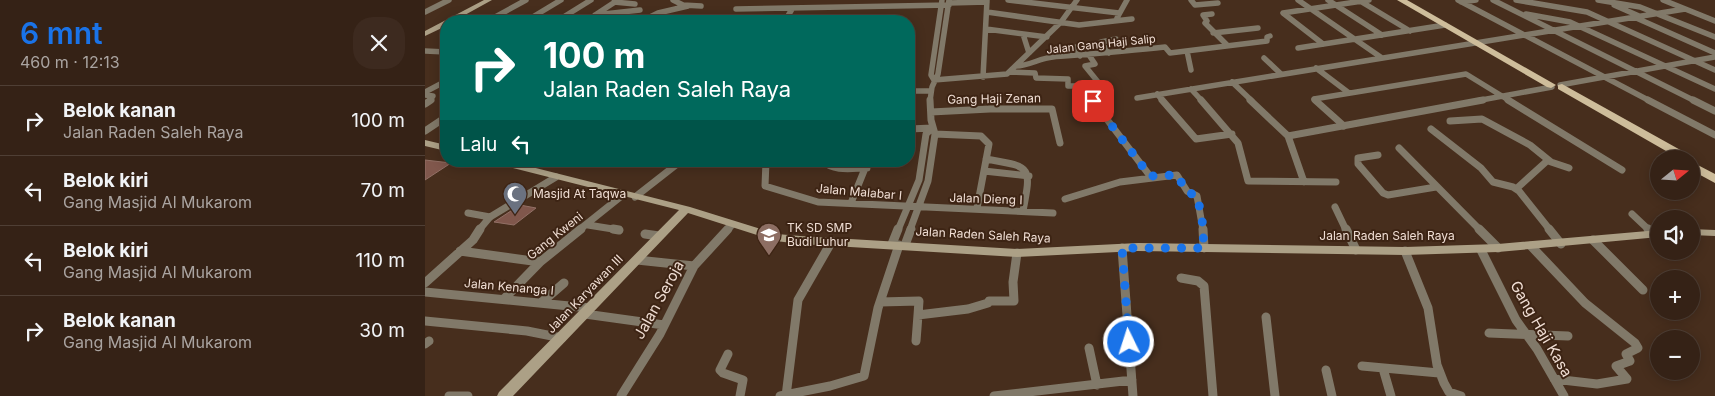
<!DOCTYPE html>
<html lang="id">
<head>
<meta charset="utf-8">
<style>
  body { margin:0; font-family:Inter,sans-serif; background:#3d2a1f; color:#f1f3f6; height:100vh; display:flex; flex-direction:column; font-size:19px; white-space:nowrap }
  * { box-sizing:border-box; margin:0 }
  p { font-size:16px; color:#aaa4a1 }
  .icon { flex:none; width:28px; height:28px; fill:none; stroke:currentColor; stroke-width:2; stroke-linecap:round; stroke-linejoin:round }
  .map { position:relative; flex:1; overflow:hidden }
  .details { display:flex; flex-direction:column; background:#352216; width:425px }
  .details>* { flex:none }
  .banner { position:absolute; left:15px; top:15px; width:475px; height:152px; border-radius:20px; box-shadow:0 2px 12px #0003,0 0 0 1px #4f3f35; background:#00695c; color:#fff; overflow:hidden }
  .needle { width:32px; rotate:72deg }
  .fabs { position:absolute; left:1225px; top:150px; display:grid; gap:10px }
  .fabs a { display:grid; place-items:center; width:50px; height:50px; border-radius:50%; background:#352216; box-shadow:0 2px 12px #0003,0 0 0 1px #4f3f35; font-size:25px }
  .pin { position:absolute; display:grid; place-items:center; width:42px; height:42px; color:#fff; margin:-21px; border-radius:10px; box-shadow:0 2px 8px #0006 }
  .me { position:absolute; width:55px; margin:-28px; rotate:356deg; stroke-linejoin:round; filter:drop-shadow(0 0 4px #0008) }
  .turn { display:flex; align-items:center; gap:18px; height:105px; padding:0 20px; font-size:22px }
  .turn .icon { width:65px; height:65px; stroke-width:2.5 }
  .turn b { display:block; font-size:35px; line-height:42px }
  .then { display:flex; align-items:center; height:48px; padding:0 20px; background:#0003; gap:10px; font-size:19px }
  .round { display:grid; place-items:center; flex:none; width:52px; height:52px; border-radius:20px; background:#3d2a1f }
  .headline { display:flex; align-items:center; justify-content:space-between; height:85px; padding:0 20px }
  h1 { font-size:30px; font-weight:600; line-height:38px; color:#1a73e8 }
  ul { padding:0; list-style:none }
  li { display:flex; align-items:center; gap:15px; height:70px; padding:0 20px; border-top:1px solid #4f3f35 }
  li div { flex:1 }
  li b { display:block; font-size:19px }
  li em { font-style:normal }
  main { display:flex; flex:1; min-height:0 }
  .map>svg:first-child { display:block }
  .building { fill:#80574c; stroke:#927066 }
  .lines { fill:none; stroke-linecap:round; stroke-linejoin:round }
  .street-far2 { stroke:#817969; stroke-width:5.5 }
  .street-far1 { stroke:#817969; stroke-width:7 }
  .street { stroke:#817969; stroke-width:9 }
  .secondary { fill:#aca086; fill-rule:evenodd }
  .primary { fill:#cebd9b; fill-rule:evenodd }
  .route { stroke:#1a73e8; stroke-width:9; stroke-dasharray:0 16.2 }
  .labels { text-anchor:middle; stroke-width:4; stroke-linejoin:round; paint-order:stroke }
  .far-street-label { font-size:11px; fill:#f0ded4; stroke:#3d2414 }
  .street-label { font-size:12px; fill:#f0ded4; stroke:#3d2414 }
  .poi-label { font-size:12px; fill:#f0ded4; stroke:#3d2414; text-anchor:start }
  .near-street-label { font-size:15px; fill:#f0ded4; stroke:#3d2414 }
</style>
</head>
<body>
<main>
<section class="details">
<div class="headline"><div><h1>6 mnt</h1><p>460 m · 12:13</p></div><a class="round"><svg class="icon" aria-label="close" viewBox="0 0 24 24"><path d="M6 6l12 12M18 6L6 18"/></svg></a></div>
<ul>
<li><svg class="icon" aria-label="right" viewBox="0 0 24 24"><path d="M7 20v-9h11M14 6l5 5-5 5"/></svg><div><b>Belok kanan</b><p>Jalan Raden Saleh Raya</p></div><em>100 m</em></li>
<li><svg class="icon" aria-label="left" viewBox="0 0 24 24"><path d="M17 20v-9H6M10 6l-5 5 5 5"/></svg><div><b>Belok kiri</b><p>Gang Masjid Al Mukarom</p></div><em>70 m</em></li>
<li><svg class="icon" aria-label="left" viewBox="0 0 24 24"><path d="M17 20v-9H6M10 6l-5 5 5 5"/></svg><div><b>Belok kiri</b><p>Gang Masjid Al Mukarom</p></div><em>110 m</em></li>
<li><svg class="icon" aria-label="right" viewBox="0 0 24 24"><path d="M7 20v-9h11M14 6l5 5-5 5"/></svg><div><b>Belok kanan</b><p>Gang Masjid Al Mukarom</p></div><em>30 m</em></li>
</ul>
</section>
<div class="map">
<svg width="1290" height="396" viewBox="0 0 1290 396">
  <rect width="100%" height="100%" fill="#472e1d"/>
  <path class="building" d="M0,160l26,3 -26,17z
    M95,205l16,3 -22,17 -20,-3z"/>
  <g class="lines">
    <path class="street-far2" d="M248,0l10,5 18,1
      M583,0l111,13
      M766,0l4,5 23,-2
      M873,0l84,58
      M903,0l54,35
      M1033,0l192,101
      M1068,0l202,101
      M1091,0l71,12 128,58
      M1173,0l42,7 75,30
      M1238,0l52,21
      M935,1l50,30
      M189,2l21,2
      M1036,2l15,-2
      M524,3l38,-1
      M1189,5l25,11
      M311,9l213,-4
      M0,12l24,-12
      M562,12l92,13 53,-6
      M787,14l-9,1 4,6 -2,2 22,22
      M1101,14l44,8 145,67
      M170,15l45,-5
      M1209,17l81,36
      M692,18l10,-18
      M63,21l38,-21
      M101,21l35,-21
      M132,21l34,-21
      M161,21l32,-21
      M217,21l16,-8 30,-7
      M360,21l7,-12
      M561,29l61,8
      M788,33l45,-5
      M598,34l6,19
      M898,44l-40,-31 86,-13
      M873,48l147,-23
      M0,51l21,1
      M762,51l4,19
      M684,53l-8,-11 15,-3
      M664,55l6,9 -10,2 26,32 -18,3
      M655,56l-4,-9 12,-1
      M839,58l17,16
      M591,66c13,0 24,-8 37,-9 37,-3 75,-6 112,-10l5,6 97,-12v-4l3,-1
      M891,68l33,25
      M585,72l25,1 1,5 32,1v7h19
      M558,77l4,-77
      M509,80l73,-6 54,-52 16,-22
      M509,80l-3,-5 11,-75
      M807,82l20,19
      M1135,85l155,-28
      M766,89l11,12
      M484,91h21
      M0,92l21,-11
      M732,94l6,7
      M0,95l8,1 -4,5
      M712,98l548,-89
      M505,101l2,-14 6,-13 11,-74
      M891,101l-2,-2 152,-25 44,27
      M1051,101l76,-14"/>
    <path class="street-far1" d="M675,100l-7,1 57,75
      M737,100l34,39 36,-5
      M776,100l37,43 10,38 88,1
      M825,100l38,36 16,46
      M890,100l29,26
      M1083,100l114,70
      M1223,100l67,35
      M1268,100l22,11
      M0,104l6,-4
      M506,112l59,-3h62l8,34
      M1025,121l32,-2 48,26 21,17 18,6
      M484,129l23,-1
      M1006,129l50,39 12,14 20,5 6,4 31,39
      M0,131l21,-14
      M510,134l46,2 8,8 -12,64
      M863,136l195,-36
      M974,148l81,82
      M953,155l-20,3v6l25,29 5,2 48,-8
      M561,159c45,8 46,6 37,52
      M341,161l-1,25 53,16 235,11
      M398,161c11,11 30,7 44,7
      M559,171l45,5
      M1091,189l32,-29
      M210,197l46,-36
      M640,199l55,-17 57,-7 10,16 10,5 6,34
      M426,203l17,-42
      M910,207l11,23
      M43,213l22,4
      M1207,214l17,16
      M163,225l31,5
      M54,230l11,-13 66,-40
      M154,230l45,-36
      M302,230l5,-5
      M473,230l21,-50 7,-46 6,-6
      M485,230l18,-49 7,-47 -4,-14 -1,-20"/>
    <path class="street" d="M188,229l6,1
      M778,229l1,19
      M921,229l10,21
      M1054,229l19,19
      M1124,229l12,15
      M1223,229l4,4
      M220,234l14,2
      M1168,240l50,50
      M467,244l6,-15
      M480,245l6,-16
      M1106,246l54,57 50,40 3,5 -12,6 4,7 -14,5 11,13 -30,5 -43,-5
      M697,248l11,148
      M1056,250l35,70 21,29 27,47
      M35,251l80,11
      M980,251l23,57 9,57 7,18 5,9 12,4
      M212,260l57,6
      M756,278l17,3 6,5 9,110
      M0,283l48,-43 7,-11
      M0,292l165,16
      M79,299l36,-37 41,-33
      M117,302l22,-19
      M455,302l39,-1 -1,14 50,-6 20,-6 1,-2h25l-1,-19 4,-29
      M160,314l79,11
      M841,317l9,79
      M0,321l102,10 35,7
      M1064,333l79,3
      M491,341l2,-26
      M0,344l4,-3
      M664,348l8,37
      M303,354l-8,16 3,3 20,7 -3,16
      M937,366l77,7
      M901,370l6,26
      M959,372l7,24
      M24,396h19
      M196,396l39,-62 34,-68 34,-37
      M355,396l50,-10 34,-10 14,-68 21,-63
      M361,396l12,-96 34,-59
      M569,396l138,-16"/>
    <path class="secondary" d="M59,0h8l-38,21h-8v5l-21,10v-5z
      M0,140l21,5v6l-21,-5z
      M67,161h16l182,46 87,27 23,2 217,13 121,-6 267,4 93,-3 161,-14v7l-161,15 -93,3 -267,-4 -121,6 -217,-13 -24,-3 -88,-28 -175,183h-16l2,-4 180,-182 -186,-47z
      M1266,229l24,1v6l-24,-1z"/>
    <path class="primary" d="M972,0h10l149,85 -5,3 -4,-1z
      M1137,84l131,73 2,2 -3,3 23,12v9l-24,-13v-11h-11l-122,-70v-4z"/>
  </g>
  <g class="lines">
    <path class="route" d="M668,101l57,75 27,-1 10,17 10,4 5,22 2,30h-82l7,94"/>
  </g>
  <defs>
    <symbol id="mosque-pin" viewBox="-11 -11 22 30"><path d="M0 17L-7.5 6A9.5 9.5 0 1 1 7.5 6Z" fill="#6b7280" stroke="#3d2414"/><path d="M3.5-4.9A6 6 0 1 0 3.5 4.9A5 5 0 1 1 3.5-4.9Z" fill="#fff"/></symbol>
    <symbol id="school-pin" viewBox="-11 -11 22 30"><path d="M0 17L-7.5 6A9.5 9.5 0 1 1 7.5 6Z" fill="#8d6e63" stroke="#3d2414"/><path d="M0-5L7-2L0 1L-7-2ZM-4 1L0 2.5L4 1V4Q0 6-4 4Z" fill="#fff"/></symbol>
  </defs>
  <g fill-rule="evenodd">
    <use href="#mosque-pin" x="76" y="180" width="28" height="38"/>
    <use href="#school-pin" x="330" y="221" width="28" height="38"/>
  </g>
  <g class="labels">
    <g class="far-street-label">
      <text transform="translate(676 44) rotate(-6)" y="4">Jalan Gang Haji Salip</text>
    </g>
    <g class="street-label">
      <text transform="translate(569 99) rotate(-1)" y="4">Gang Haji Zenan</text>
      <text transform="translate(434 192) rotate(5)" y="4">Jalan Malabar I</text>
      <text transform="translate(561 199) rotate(2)" y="4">Jalan Dieng I</text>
      <text transform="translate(558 235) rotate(3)" y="4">Jalan Raden Saleh Raya</text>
      <text transform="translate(130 236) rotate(-39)" y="4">Gang Kweni</text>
      <text x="962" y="240">Jalan Raden Saleh Raya</text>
      <text transform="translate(84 287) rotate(5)" y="4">Jalan Kenanga I</text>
      <text transform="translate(160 294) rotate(-46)" y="4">Jalan Karyawan III</text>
    </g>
    <g class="poi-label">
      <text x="108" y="198">Masjid At Taqwa</text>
      <text x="362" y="232">TK SD SMP<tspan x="362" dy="14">Budi Luhur</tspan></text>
    </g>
    <g class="near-street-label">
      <text transform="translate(234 300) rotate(-61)" y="5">Jalan Seroja</text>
      <text transform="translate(1116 329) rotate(60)" y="5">Gang Haji Kasa</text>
    </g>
  </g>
</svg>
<div class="fabs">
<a><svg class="needle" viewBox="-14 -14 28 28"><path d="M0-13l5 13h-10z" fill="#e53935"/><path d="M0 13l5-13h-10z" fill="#aaa4a1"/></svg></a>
<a><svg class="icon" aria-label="sound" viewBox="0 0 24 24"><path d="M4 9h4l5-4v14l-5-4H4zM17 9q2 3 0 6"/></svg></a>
<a>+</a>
<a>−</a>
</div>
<div class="pin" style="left:668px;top:101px;background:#d93025"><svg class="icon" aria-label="arrive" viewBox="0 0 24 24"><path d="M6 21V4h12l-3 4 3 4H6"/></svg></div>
<svg class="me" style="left:704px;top:342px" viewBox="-20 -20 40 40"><circle r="17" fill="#1a73e8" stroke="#fff" stroke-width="3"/><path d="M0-11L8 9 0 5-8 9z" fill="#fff"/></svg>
<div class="banner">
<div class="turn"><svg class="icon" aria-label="right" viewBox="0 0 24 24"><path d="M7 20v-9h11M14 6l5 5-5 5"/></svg><div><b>100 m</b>Jalan Raden Saleh Raya</div></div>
<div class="then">Lalu<svg class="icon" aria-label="left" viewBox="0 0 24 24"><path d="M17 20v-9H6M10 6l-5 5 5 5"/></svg></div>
</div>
</div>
</main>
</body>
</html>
